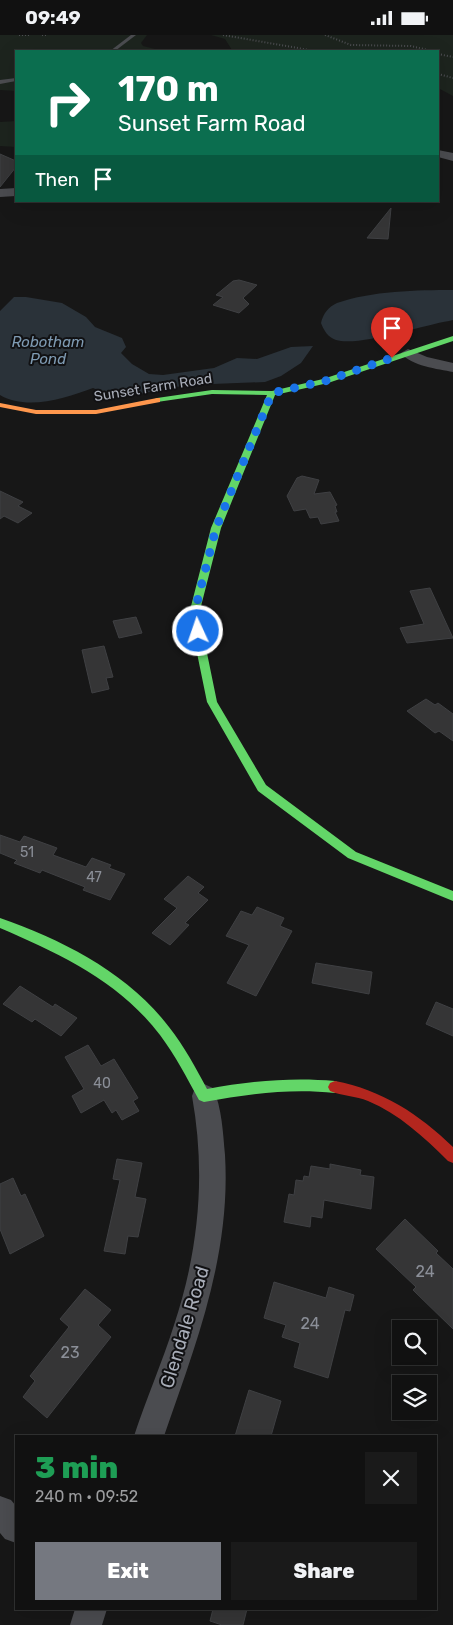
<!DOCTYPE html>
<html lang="en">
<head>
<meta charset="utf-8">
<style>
  body { margin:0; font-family:Rubik,sans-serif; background:#1a1a1a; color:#f1f3f6; height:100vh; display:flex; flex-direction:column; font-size:19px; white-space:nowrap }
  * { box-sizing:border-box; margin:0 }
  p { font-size:16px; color:#9c9d9f }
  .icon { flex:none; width:28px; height:28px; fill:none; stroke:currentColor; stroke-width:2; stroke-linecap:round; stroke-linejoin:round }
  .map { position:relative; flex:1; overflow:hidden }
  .side { position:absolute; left:15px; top:1400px; width:422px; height:175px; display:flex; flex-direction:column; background:#111; border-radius:0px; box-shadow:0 5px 20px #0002,0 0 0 1px #303131 }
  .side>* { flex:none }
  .hud { position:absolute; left:15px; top:15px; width:424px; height:152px; border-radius:0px; box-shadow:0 5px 20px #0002,0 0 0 1px #303131; background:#0b6e4f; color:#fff; overflow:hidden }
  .buttons { position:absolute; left:392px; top:1285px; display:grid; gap:10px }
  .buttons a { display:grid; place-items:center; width:45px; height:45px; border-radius:0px; background:#111; box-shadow:0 5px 20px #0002,0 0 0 1px #303131; font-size:25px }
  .pin { position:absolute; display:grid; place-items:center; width:42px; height:42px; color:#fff; margin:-51px -21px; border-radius:50% 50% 50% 0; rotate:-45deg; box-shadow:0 0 5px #0007 }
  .pin .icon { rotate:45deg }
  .me { position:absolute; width:55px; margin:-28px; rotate:357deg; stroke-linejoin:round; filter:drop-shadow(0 0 4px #0008) }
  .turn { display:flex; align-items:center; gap:18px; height:105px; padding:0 20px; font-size:22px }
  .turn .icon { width:65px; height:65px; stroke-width:2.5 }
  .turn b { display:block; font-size:35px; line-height:42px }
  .then { display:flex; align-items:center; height:48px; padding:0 20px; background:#0003; gap:10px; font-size:19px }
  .round { display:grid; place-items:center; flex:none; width:52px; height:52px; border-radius:0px; background:#1a1a1a }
  .headline { display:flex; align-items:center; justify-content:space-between; height:85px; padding:0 20px }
  h1 { font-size:30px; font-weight:800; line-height:38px; color:#1e9e55 }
  .cta { display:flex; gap:10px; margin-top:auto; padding:10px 20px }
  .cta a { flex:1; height:58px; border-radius:0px; background:#757880; color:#fff; font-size:20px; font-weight:800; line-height:58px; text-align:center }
  .cta a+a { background:#1a1a1a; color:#f1f3f6 }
  .status { display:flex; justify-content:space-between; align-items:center; height:35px; padding:0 25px; background:#111; direction:ltr }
  .status svg { height:14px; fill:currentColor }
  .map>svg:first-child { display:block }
  .green { fill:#1d241e }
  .water { fill:#2a3239 }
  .building { fill:#353536; stroke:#3f4043 }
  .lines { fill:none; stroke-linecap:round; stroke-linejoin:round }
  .path { stroke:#4d4e52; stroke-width:2; stroke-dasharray:1 2; stroke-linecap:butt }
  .lane { fill:#4b4c50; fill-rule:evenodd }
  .street { fill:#4b4c50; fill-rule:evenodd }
  .fast { fill:#63d668; fill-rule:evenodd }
  .slow { fill:#ff974d; fill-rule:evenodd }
  .jam { fill:#b3261e; fill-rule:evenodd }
  .route { stroke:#1a73e8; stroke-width:9; stroke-dasharray:0 16.2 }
  .labels { text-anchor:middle; stroke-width:4; stroke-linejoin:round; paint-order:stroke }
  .far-street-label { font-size:14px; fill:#a8adb8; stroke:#111113 }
  .number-label { font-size:14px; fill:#8b8f98 }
  .far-water-label { font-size:15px; font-style:italic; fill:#7f9bb3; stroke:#111113 }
  .near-number-label { font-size:16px; fill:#8b8f98 }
  .near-street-label { font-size:19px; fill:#a8adb8; stroke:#111113 }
</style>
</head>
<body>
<div class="status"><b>09:49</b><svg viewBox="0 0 49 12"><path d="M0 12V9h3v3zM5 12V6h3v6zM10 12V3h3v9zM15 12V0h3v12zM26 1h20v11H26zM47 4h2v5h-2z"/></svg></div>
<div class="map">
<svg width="453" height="1590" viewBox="0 0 453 1590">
  <rect width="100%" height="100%" fill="#171717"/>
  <path class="green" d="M0,0h147l-6,8 2,3 20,5h-147v40l-16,-1z
    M211,0h242v61l-15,-8v-37h-208l2,-1 -7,-11z
    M16,86v26l-16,-1v-24z"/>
  <path class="water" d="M453,255v30l-4,1c-26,4 -91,26 -113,19 -8,-3 -12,-9 -15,-17 2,-9 7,-16 16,-20 34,-12 81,-13 116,-13z
    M14,262h12l36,6 24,14 9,10 27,11 4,9 -5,6 11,11 17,10 14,1 51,-7 23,-10 20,1 34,-12 22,-1 -12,17 -20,13 -16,6 -78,3 -69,13 -25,-10c-27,10 -66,23 -93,7v-84z"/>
  <path class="building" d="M0,119l16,7v6l-16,20z
    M391,173l-3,31 -21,-1z
    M239,245l18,5 -14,13 6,6 -10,9 -26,-8 10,-8 -7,-2 17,-14z
    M302,441l17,4 -5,14 16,-2 7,13 -2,1 2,6h-2l4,9 -18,3 -3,-7 -8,1 -4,-9 -12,2 -7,-15 10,-18z
    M0,456l23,11 -5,4 14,7 -14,10 -14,-7 -4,3z
    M430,553l23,50 -46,5 -7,-15 24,-4 -14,-33z
    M136,582l6,16 -23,5 -6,-17z
    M104,611l9,31 -7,1 3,11 -17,4 -10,-43z
    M426,664l9,6 3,-2 15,11v27l-14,-10 -4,2 -28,-22z
    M0,800l20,7 4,-6 33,12 -4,7 33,12 6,-9 19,7 -2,3 16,6 -15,26 -27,-10 2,-3 -43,-17 -2,3 -26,-10 3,-3 -17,-7z
    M188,841l16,11 -6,6 10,7 -23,23 4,2 -19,20 -18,-12 25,-25 -13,-9z
    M257,872l27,11 -4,8 12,5 -36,65 -29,-13 22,-38 -23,-9 15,-25 11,4z
    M316,928l56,9 -3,22 -57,-11z
    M20,951l33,21 2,-3 22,14 -16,18 -26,-17 -3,3 -29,-18z
    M436,967l17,7v27l-27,-12z
    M88,1010l13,21 13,-7 24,39 -5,3 6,10 -17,9 -6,-10 -4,3 -8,-13 -23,13 -9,-17 12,-7 -19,-32z
    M117,1124l25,4 -7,34 11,2 -8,38 -10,-1 -3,18 -21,-3 16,-71 -7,-1z
    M330,1129l31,6 -1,5 14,2 -3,32 -47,-9 -2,18 -11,-2 -1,11 -26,-5 5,-28 5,1 2,-15 7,1 1,-5 5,1 2,-11 19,3z
    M13,1143l8,18 4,-2 19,42 -34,18 -10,-25v-45z
    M405,1184l33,32 -2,2 17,16v60l-40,-39 3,-3 -40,-38z
    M274,1247l52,16 3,-11 25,8 -4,16 -5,-1 -17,68 -34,-11 6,-24 -18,-6 4,-12 -22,-7z
    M85,1254l26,21 -13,15 13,12 -64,81 -24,-21 12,-16 -5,-5 39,-49 -9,-8z
    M249,1355l32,11 -10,35h-36z
    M213,1574h34l-4,16h-21l-12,-4z"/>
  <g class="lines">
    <path class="path" d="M19,0h11
      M42,0h4
      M223,0l92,16
      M325,0l26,10 60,1 21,5
      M438,19l15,3
      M438,39l15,4"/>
    <path class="lane" d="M131,0h5l-21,16h-5z
      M16,43v3l-16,3v-4z"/>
    <path class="street" d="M438,115l15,3v8l-15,-4z
      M16,153v8l-16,1v-8z
      M408,314l19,8 26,6v9c-15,-3 -42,-6 -52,-19z
      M204,1049l9,4c9,20 10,45 12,67 6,100 -29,189 -61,281h-30c12,-37 28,-73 40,-111 25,-75 32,-151 18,-229l3,-8z
      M0,1461l11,4 5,6v37l-11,-4 -5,-6z
      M75,1574h32l-5,16h-32z"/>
    <path class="fast" d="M453,301v5l-125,42 -53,12 -54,133 -22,86 18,88 49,83 90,67 97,39v10l-105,-43 -90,-67 -51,-89 -18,-88 22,-86 56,-133 -55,-1 -55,8 -4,-2 4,-2 55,-8 60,1 51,-12z
      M0,883c63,22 128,55 169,109 15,19 27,41 38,62 43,-8 85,-12 128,-8l5,2 2,4 -2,4 -5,2c-45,-5 -87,1 -131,9l-5,-2c-12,-22 -24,-45 -39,-65 -41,-54 -100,-81 -160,-107z"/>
    <path class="slow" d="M157,363h3v4l-64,12h-60l-36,-7v-4l36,7h60z"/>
    <path class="jam" d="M335,1046c47,9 84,33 118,66v16l-5,-2c-24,-24 -49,-47 -80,-60 -12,-5 -26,-5 -38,-10l-2,-4 2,-4z"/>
  </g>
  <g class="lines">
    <path class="route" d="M198,596l-4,-17 22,-86 56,-135 53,-12 67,-23"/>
  </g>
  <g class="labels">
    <g class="far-street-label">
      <text transform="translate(153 352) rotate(-9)" y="5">Sunset Farm Road</text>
    </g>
    <g class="number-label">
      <text x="27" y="822">51</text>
      <text x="94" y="847">47</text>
      <text x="102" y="1053">40</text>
    </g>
    <g class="far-water-label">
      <text x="48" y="312">Robotham<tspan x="48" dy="17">Pond</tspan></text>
    </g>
    <g class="near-number-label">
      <text x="425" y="1242">24</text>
      <text x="310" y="1294">24</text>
      <text x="70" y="1323">23</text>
    </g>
    <g class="near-street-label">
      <text transform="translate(184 1292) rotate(-73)" y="7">Glendale Road</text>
    </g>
  </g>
</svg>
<div class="buttons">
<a><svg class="icon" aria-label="search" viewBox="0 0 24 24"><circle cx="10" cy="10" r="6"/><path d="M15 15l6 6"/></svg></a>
<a><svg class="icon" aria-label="layers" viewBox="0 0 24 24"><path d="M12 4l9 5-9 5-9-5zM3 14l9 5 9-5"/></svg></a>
</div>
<div class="pin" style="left:392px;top:323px;background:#d93025"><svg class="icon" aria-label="arrive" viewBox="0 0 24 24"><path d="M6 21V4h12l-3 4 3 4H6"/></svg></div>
<svg class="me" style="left:198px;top:596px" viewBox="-20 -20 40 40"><circle r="17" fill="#1a73e8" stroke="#fff" stroke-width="3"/><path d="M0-11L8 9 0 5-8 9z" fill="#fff"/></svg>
<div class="hud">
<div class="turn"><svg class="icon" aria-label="right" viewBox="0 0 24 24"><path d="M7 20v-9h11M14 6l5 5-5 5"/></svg><div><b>170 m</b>Sunset Farm Road</div></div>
<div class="then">Then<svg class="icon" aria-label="arrive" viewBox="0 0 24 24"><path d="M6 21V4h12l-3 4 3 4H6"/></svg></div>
</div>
<section class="side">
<div class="headline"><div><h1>3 min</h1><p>240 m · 09:52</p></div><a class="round"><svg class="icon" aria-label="close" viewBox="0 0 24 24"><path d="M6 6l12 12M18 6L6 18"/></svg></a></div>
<div class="cta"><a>Exit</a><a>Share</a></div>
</section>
</div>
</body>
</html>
